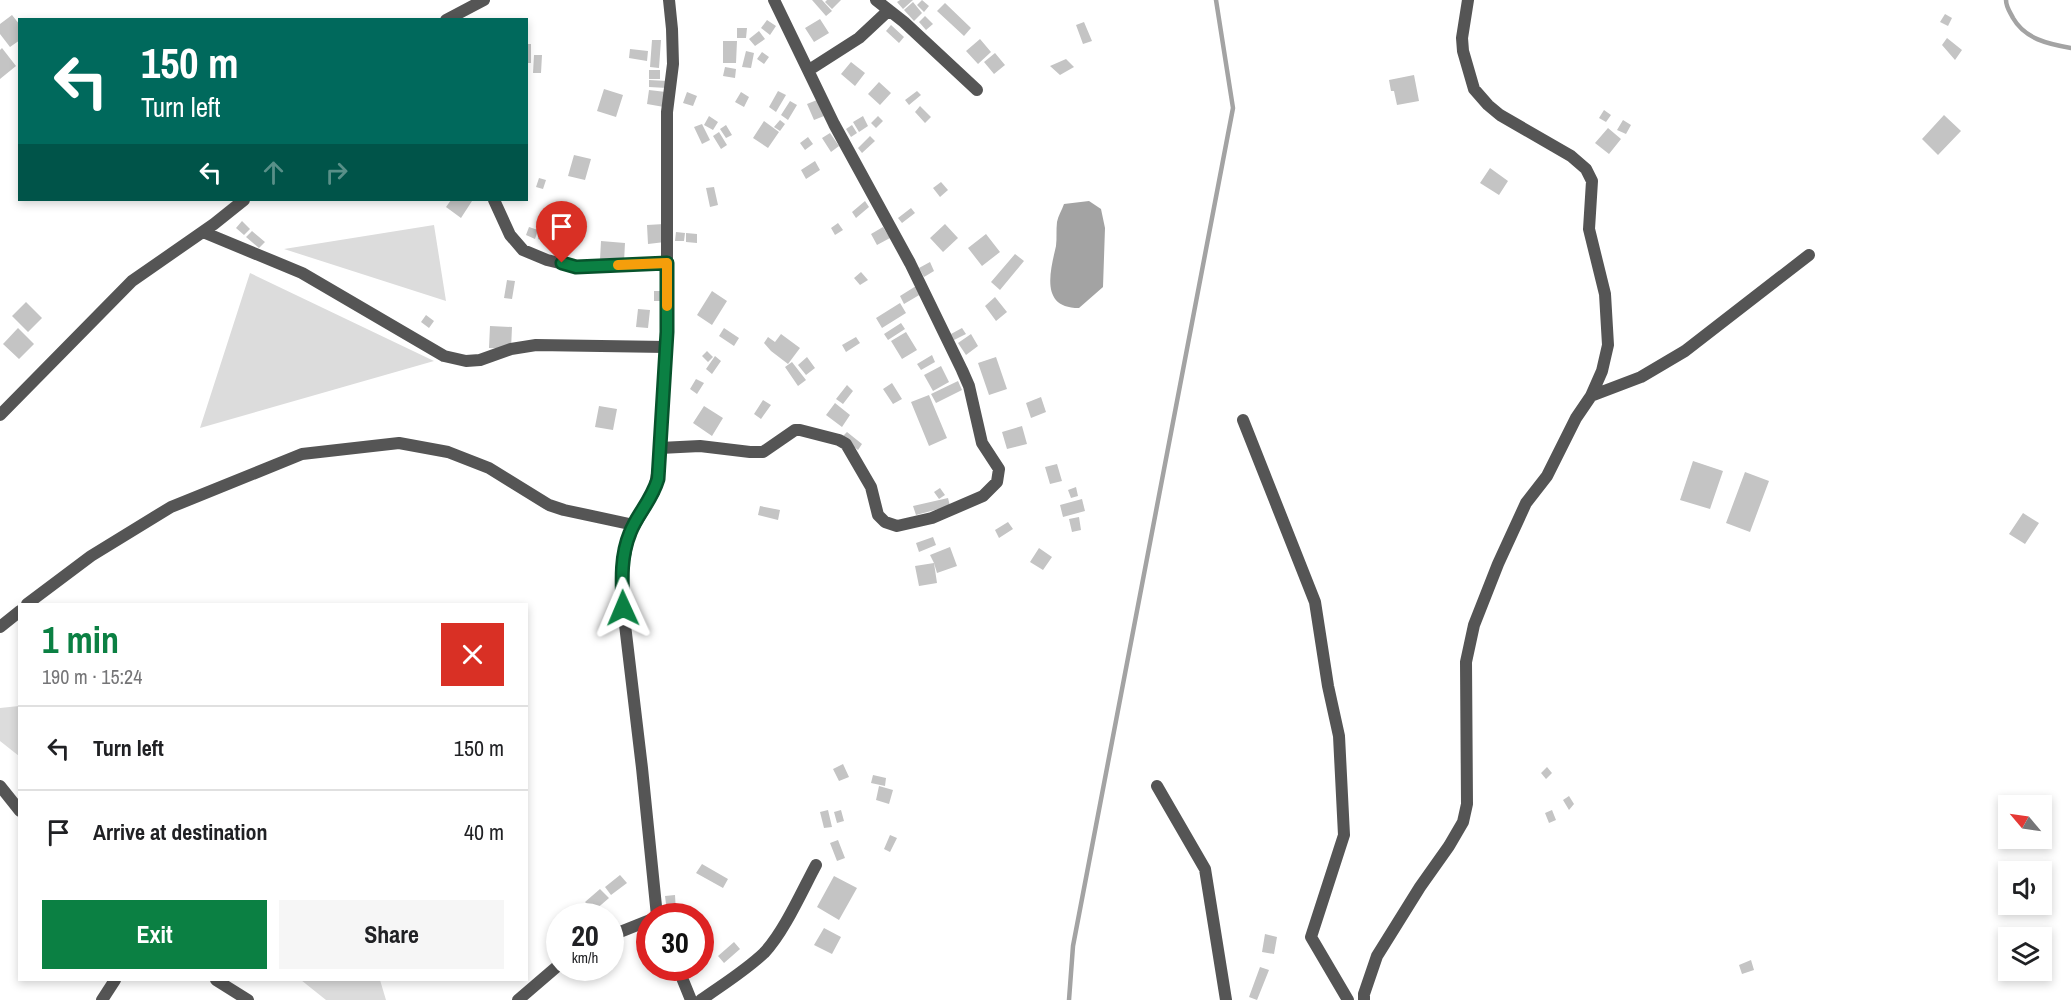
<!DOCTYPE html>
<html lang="en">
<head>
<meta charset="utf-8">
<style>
  body { margin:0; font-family:"Archivo Narrow",sans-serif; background:#f6f6f6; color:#202124; height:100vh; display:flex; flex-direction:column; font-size:22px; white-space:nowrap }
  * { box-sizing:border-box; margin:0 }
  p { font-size:20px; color:#757577 }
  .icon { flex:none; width:33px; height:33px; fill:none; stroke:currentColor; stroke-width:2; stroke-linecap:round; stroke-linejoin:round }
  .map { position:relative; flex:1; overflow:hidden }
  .sheet { position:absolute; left:18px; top:603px; width:510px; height:378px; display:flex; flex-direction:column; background:#fff; border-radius:0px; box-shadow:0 3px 9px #0003 }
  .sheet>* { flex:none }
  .top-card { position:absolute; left:18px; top:18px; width:510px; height:183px; border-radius:0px; box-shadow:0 3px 9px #0003; background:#00695c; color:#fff; overflow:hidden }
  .needle { width:39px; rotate:299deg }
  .controls { position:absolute; left:1998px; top:795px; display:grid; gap:12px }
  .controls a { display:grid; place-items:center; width:54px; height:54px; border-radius:0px; background:#fff; box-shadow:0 3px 9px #0003; font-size:30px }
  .speed { position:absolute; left:546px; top:903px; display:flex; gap:12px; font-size:30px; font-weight:700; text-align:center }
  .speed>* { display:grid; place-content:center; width:78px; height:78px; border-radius:50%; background:#fff; box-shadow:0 3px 9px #0003; line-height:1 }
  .speed small { font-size:15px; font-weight:400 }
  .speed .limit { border:9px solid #d22; background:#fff; color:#111 }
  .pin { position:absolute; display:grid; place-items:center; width:51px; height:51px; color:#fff; margin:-62px -26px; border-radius:50% 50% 50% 0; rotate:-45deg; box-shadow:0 0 6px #0007 }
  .pin .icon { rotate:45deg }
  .me { position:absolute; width:66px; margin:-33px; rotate:359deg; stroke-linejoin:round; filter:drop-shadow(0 0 4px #0008) }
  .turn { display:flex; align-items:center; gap:21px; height:126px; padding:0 24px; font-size:27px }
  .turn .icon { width:78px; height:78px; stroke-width:2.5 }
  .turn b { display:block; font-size:42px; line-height:51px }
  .lanes { display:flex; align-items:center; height:57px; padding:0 24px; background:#0003; justify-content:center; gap:30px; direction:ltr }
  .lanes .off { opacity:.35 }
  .round { display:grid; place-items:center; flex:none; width:63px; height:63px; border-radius:0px; background:#f6f6f6 }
  .head { display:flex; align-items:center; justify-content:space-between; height:102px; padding:0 24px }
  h1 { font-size:36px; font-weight:700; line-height:45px; color:#0b8043 }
  .cta { display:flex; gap:12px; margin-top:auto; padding:12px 24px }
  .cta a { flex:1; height:69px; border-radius:0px; background:#0b8043; color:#fff; font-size:24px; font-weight:700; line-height:69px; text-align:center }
  .cta a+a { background:#f6f6f6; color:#202124 }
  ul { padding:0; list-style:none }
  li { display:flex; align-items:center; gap:18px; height:84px; padding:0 24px; border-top:2px solid #e0e0e0 }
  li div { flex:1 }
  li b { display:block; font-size:22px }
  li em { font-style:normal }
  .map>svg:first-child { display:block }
  .green { fill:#dcdcdc }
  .water { fill:#a3a3a3 }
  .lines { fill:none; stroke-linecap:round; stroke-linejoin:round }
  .stream { stroke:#a3a3a3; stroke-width:4.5 }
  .building { fill:#c4c4c4 }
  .minor { stroke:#555; stroke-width:12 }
  .route-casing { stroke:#07532c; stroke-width:15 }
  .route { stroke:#0b8043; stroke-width:10 }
  .slow { stroke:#f59e0b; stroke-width:10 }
</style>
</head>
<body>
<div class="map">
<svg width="2071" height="1000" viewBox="0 0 2071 1000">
  <rect width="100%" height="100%" fill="#fff"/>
  <path class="green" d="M434,225l12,76 -162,-52z
    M250,273l184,88 -234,67z
    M19,706h1l-1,50 -19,-15v-33z
    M301,980h79l6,20h-60z"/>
  <path class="water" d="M1089,201l12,8 4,19 -2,59 -24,21c-39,0 -29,-36 -23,-62 1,-8 0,-16 1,-24 1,-6 5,-12 7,-18z"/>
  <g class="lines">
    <path class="stream" d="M2006,0c0,7 4,12 7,18 12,21 35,26 58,30
      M1069,1000l4,-54 160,-838 -17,-108"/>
  </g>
  <path class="building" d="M812,0h10l10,11 -6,5z
    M827,0h14l-9,9 -7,-7z
    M900,0h13l-10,9 -6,-7z
    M922,0l7,6 -5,6 -7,-7z
    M913,2l9,11 -8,8 -10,-11z
    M945,3l26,25 -7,8 -27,-25z
    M1945,14l7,4 -4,8 -8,-4z
    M12,15l8,10v15l-10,7 -10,-13v-10z
    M925,16l8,8 -7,6 -7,-8z
    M820,19l9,14 -15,9 -9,-14z
    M767,20l9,6 -6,9 -9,-7z
    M1084,22l8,19 -9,3 -7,-19z
    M891,25l13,12 -5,6 -13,-12z
    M737,28h10l-1,10h-9z
    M759,31l6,8 -10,7 -6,-7z
    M1947,38l15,12 -7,10 -13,-15z
    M980,39l11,13 -13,12 -12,-13z
    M652,40h9l-2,28 -9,-1z
    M723,41h14l-1,22h-13z
    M526,44h5v19h-5z
    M2,48l14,18 -16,13v-29z
    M630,49l18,2 -1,10 -18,-3z
    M746,51l8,2 -3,15 -9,-1z
    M762,52l7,5 -5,7 -7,-5z
    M995,53l10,12 -11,9 -10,-12z
    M534,55h8l-1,18h-8z
    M1066,59l8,8 -14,8 -10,-9z
    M851,62l14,11 -10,13 -14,-12z
    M725,67l11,2 -1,9 -12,-2z
    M649,70h11v9h-11z
    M1414,75l5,26 -22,4 -3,-14h-3l-2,-11z
    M649,80l18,1v7l-18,-1z
    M879,82l12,11 -11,12 -12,-11z
    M604,89l19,6 -7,22 -19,-6z
    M649,90l17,2 -2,15 -17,-3z
    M778,91l8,4 -10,17 -7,-5z
    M917,91l4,4 -12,10 -4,-5z
    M687,92l10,4 -4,10 -10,-3z
    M741,92l8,5 -5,10 -9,-5z
    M817,100l7,16 -10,4 -7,-16z
    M790,101l7,4 -9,15 -7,-5z
    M920,106l11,11 -6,6 -10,-11z
    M1604,110l7,5 -5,7 -7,-4z
    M1944,115l17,16 -23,24 -16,-16z
    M709,116l9,6 -5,8 -9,-5z
    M863,116l5,10 -9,6 -6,-10z
    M878,116l5,5 -7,7 -5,-5z
    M780,120l5,4 -5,7 -6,-4z
    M1623,120l8,5 -5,9 -9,-4z
    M764,121l15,11 -11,16 -15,-10z
    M702,124l8,16 -8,4 -8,-17z
    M726,125l6,10 -6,3 -6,-9z
    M852,125l5,8 -6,4 -5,-8z
    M1608,128l13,11 -12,15 -14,-11z
    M719,132l8,13 -6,4 -8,-13z
    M830,133l9,13 -8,6 -9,-14z
    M870,136l5,5 -13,12 -4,-5z
    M808,137l5,7 -8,6 -5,-7z
    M574,155l17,4 -6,21 -17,-4z
    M815,161l5,9 -14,9 -5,-9z
    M1490,168l18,13 -9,14 -19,-12z
    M539,178l7,2 -3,9 -7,-2z
    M941,182l7,8 -8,7 -7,-9z
    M714,187l4,18 -8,2 -4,-19z
    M451,200h19l2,1 -11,17 -15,-11z
    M865,201l4,6 -13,11 -4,-6z
    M911,208l4,5 -13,10 -4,-5z
    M242,221l8,8 -6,6 -8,-7z
    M838,223l5,7 -8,5 -4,-7z
    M664,224l1,18 -17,2 -1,-19z
    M945,224l13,14 -15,14 -13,-14z
    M529,227l9,3 -3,9 -9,-4z
    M555,227h8l-1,9 -8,-1z
    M883,227l7,11 -13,7 -6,-11z
    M539,230l7,2 -2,9 -6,-2z
    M252,231l13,11 -6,6 -13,-11z
    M676,232l9,1 -1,8h-9z
    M686,233l11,1v9l-11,-1z
    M986,234l14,18 -18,14 -14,-18z
    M601,241l24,2 -1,19 -24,-2z
    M1015,254l9,7 -24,29 -9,-8z
    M930,262l4,9 -10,6 -5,-9z
    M861,272l7,8 -8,5 -6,-7z
    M507,280l8,1 -3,18 -8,-1z
    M916,286l5,8 -17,10 -4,-8z
    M654,291h7v10h-7z
    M712,291l15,10 -15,24 -15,-10z
    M995,297l12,15 -11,9 -11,-15z
    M26,302l16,16 -14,14 -16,-16z
    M900,303l6,10 -24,15 -6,-10z
    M638,309l12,1 -2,18 -12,-1z
    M426,315l8,6 -5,7 -8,-6z
    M901,323l4,6 -17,11 -4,-6z
    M490,326l22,1 -1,22 -22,-1z
    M18,328l16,16 -15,15 -16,-15z
    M724,328l15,10 -5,8 -15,-10z
    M962,328l4,6 -12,6 -3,-6z
    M906,332l11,18 -15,9 -11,-18z
    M781,334l19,14 -12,16 -17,-13 -7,-8 4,-6 7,5z
    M971,334l7,12 -12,9 -8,-12z
    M856,337l4,6 -14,9 -4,-7z
    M707,351l6,6 -5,5 -6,-6z
    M932,355l3,7 -14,8 -4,-6z
    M715,356l6,5 -9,13 -6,-5z
    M807,357l8,11 -9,7 -8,-10z
    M996,357l11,32 -18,6 -11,-32z
    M792,362l14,18 -8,6 -13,-19z
    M941,366l8,16 -16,9 -9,-16z
    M696,379l8,4 -7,11 -7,-5z
    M958,381l4,9 -26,13 -5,-9z
    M892,383l10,16 -9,5 -10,-15z
    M847,385l6,6 -10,13 -7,-5z
    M929,395l18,43 -18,8 -18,-44z
    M1041,397l5,15 -15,6 -5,-15z
    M763,400l8,5 -10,14 -7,-5z
    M835,403l15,12 -8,12 -16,-12z
    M599,406l18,3 -4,21 -18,-3z
    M704,406l19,12 -11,18 -19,-13z
    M1022,426l5,18 -20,5 -5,-17z
    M847,432l15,12 -4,6 -16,-13z
    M1693,461l30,10 -13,38 -30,-9z
    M1057,464l5,17 -12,3 -5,-17z
    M1745,472l24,9 -19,51 -24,-9z
    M1076,487l2,9 -7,2 -3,-8z
    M940,488l5,7 -6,4 -5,-7z
    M948,498l2,8 -34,9 -3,-9z
    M1082,499l3,12 -22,6 -3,-12z
    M760,506l20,4 -2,10 -20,-5z
    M2023,513l16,10 -14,21 -16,-10z
    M1079,517l2,13 -9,2 -3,-13z
    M1008,522l5,7 -14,9 -4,-8z
    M933,537l3,8 -17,7 -3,-9z
    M950,547l7,19 -20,7 -3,-10 3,20 -18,3 -4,-20 19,-3 -4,-8z
    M1039,548l13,9 -9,13 -13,-8z
    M843,764l6,13 -10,4 -6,-12z
    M1547,767l5,6 -6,6 -5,-6z
    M873,775l13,3 -1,8 -14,-3z
    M879,786l14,4 -4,14 -13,-4z
    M1569,796l5,8 -5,6 -6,-10z
    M828,810l4,17 -8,1 -4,-16z
    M841,810l3,11 -7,2 -3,-11z
    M1552,810l4,10 -7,3 -4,-10z
    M890,835l7,3 -7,14 -6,-3z
    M838,840l7,18 -8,3 -7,-18z
    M702,864l26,15 -5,9 -27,-15z
    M620,875l7,8 -16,12 -6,-8z
    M834,876l23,12 -18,32 -22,-13z
    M600,889l9,9 -15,13 -9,-9z
    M675,895l1,17h-9l-2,-16z
    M824,928l17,9 -9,17 -18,-9z
    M1265,934l12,3 -3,17 -12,-2z
    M734,942l6,7 -16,14 -6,-7z
    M1751,960l3,10 -12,4 -3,-9z
    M1260,967l9,3 -12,30 -8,-3z"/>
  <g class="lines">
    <path class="minor" d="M876,0l28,22 73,68
      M446,20l38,-20
      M809,70l50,-32 30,-28
      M494,200l16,35 13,15 24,10 29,7 91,-4
      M203,232l99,41 142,83 22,5 14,-1 31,-11 25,-4 130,2
      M1591,396l50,-19 44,-26 124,-96
      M0,415l132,-134 82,-57 30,-24
      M1243,420l72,182 13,84 11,50 5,99 -33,102 37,63
      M660,448l40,-2 50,6h13l32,-22h5l39,10 7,4 25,43 7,28 7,7 12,4 35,-8 51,-22 14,-14 2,-13 -17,-26 -13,-57 -7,-16 -52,-107 -76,-139 -60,-124
      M27,604l64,-48 80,-49 131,-53 97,-11 49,9 41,16 60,37 15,5 70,15
      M0,627l20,-16
      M0,786l20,25
      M1157,786l48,83 21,131
      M657,916l-15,-148 -19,-160 -1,-37 7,-36 25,-43 5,-30 8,-130v-220l6,-48 -1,-35 -3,-29
      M610,936l40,-16
      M678,968l13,32
      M216,980l32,20
      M102,1000l13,-20
      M518,1000l42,-36
      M701,1000c21,-15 44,-29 63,-47 20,-21 38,-62 52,-88
      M1364,1000v-6l13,-38 43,-69 29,-41 14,-24 4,-18 -1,-142 8,-37 24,-61 28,-61 21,-27 29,-58 15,-22 11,-25 6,-26 -3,-51 -16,-65 3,-48 -6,-12 -15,-13 -71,-41 -12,-10 -14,-16 -11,-38 -1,-13 6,-38"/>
  </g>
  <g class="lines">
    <defs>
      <path id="route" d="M562,263l14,4 91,-4v69l-9,147c-7,23 -21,35 -28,54 -10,24 -8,50 -7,75"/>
    </defs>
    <use href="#route" class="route-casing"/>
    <use href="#route" class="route"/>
    <path class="slow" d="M618,265l49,-2v43"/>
  </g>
</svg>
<div class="controls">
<a><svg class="needle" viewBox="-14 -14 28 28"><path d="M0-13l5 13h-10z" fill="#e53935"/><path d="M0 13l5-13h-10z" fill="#757577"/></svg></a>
<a><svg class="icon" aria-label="sound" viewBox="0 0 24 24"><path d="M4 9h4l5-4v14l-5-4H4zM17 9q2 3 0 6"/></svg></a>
<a><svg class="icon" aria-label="layers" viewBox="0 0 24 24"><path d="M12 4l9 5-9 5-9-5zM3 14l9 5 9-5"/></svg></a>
</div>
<div class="speed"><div>20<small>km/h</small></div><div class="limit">30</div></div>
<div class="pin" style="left:562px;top:263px;background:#d93025"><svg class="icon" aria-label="arrive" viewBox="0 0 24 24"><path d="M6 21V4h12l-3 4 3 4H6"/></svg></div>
<svg class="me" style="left:623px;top:608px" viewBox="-20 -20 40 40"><path d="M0-17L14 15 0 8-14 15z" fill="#0b8043" stroke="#fff" stroke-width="4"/></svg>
<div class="top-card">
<div class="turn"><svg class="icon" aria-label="left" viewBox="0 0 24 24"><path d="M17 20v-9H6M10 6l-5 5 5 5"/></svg><div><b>150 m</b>Turn left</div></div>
<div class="lanes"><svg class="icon" aria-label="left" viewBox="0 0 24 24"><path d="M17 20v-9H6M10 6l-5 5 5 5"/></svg><svg class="icon off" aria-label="ahead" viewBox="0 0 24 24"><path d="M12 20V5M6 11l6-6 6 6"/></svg><svg class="icon off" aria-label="right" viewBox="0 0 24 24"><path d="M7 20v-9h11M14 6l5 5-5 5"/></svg></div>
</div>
<section class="sheet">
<div class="head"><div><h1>1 min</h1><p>190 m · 15:24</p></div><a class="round" style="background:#d93025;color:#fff"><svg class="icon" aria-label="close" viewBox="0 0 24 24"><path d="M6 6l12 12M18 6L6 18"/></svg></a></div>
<ul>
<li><svg class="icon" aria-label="left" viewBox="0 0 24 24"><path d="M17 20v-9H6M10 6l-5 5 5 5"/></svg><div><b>Turn left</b></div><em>150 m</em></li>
<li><svg class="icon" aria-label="arrive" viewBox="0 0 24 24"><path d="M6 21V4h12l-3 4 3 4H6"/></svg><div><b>Arrive at destination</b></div><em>40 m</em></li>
</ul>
<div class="cta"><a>Exit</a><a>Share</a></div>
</section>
</div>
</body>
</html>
